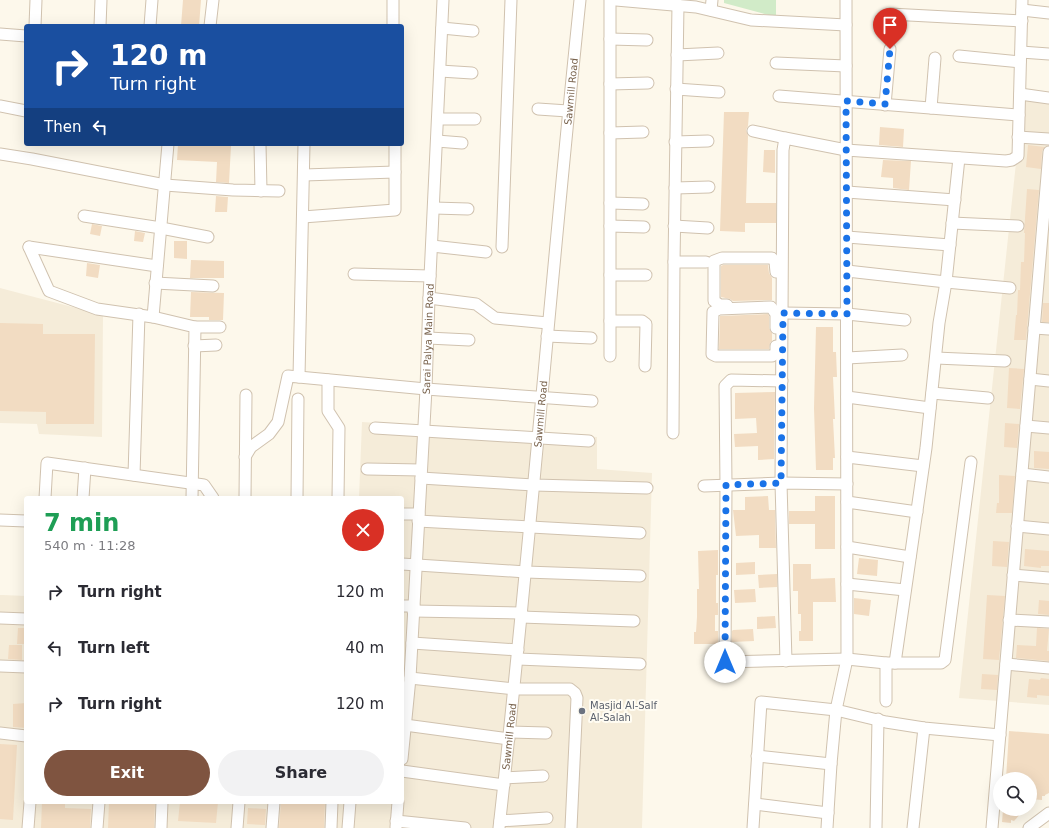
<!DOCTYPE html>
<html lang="en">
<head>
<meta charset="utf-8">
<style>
  body { margin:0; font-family:"DejaVu Sans",sans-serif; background:#f2f2f3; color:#2b2b33; height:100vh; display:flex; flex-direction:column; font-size:15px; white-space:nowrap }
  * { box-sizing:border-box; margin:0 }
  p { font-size:13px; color:#7c7c81 }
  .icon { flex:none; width:22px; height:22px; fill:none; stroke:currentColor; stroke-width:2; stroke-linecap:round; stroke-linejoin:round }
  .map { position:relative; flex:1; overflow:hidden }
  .details { position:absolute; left:24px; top:496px; width:380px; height:308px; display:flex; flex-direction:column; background:#fff; border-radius:4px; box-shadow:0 4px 16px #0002 }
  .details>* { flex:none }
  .guide { position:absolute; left:24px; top:24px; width:380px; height:122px; border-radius:4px; box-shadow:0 4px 16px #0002; background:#1a4fa0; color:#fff; overflow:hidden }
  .controls { position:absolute; left:993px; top:772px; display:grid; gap:8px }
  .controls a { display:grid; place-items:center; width:44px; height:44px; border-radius:50%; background:#fff; box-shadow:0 4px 16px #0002; font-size:20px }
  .pin { position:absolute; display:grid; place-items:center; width:34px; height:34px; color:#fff; margin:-41px -17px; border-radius:50% 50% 50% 0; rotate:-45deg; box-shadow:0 0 4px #0007 }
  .pin .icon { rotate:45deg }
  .me { position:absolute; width:44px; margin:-22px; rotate:0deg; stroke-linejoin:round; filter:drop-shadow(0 0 3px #0008) }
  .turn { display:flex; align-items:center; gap:14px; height:84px; padding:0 20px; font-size:18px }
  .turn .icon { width:52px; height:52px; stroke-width:2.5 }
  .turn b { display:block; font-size:28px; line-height:34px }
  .then { display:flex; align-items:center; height:38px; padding:0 20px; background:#0003; gap:8px; font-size:15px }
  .round { display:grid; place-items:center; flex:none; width:42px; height:42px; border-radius:21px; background:#f2f2f3 }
  .head { display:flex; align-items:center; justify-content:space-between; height:68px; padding:0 20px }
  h1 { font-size:24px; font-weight:700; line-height:30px; color:#1e9e55 }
  .primary-button { display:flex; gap:8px; margin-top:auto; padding:8px 20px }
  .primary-button a { flex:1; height:46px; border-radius:24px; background:#7f5440; color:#fff; font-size:16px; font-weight:700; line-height:46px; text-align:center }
  .primary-button a+a { background:#f2f2f3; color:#2b2b33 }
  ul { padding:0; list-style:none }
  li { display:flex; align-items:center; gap:12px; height:56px; padding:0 20px }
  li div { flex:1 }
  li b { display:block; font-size:15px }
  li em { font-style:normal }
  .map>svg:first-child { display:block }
  .residential { fill:#f5ecd9 }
  .green { fill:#d1ebc8 }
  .building { fill:#f2dcc2 }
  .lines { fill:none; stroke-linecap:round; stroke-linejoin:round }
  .minor-casing { stroke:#d0c2af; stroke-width:13 }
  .minor { stroke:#fff; stroke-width:11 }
  .route { stroke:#1a73e8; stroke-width:7; stroke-dasharray:0 12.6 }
  .worship-dot { fill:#6b7280; stroke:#fffcf2; stroke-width:1.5 }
  .labels { text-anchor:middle; stroke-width:4; stroke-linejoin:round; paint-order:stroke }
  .street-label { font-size:10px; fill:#79634d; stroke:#fffcf2 }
  .worship-label { font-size:10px; fill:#5b616d; stroke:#fffcf2; text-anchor:start }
</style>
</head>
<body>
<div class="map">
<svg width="1049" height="828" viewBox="0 0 1049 828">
  <rect width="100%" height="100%" fill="#fdf8eb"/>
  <path class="residential" d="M1023,97l26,3v605l-90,-7z
    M0,288l103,27 -1,122 -63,-3 -2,-10 -37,-1z
    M362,422l235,15v32l55,4 -10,355h-642v-233h3l23,1v206h376v-304h-43z"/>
  <path class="green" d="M724,0h52v17l-52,-14z"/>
  <path class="building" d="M183,0h18l-2,26h-18z
    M724,112h25l-1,14 -2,4 2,6 -2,67h30v20h-31v9l-25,-1z
    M880,127l24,2 -1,18 -24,-2z
    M178,144h33l20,2 -2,37 -13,-1 1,-20 -40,-2z
    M1028,145l17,2 -3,4 -1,18 -15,-2z
    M764,150h11v23l-12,-1z
    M883,160l28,1 -2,29 -16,-2v-10l-12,-1z
    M1027,189l12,1 -13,150h-12l2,-25h1l1,-25h2l1,-28h3l1,-29h-1z
    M216,196l12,1 -1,15h-12z
    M92,224l10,2 -2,10 -10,-2z
    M135,231l10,2 -2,9 -9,-1z
    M174,241h13v18l-13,-1z
    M191,260l33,1v17h-34z
    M87,263l13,2 -2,13 -12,-2z
    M723,265h45l1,8 3,5v22l-39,1 -3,-2 -9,-2v-31z
    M191,292l33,1 -1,27h-14v-3h-19z
    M1043,303h6v19h-7z
    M768,314l1,2v12l3,5v8l-2,2 -1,6h-50l1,-33z
    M0,323l43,1v10h52l-1,90h-48v-12l-46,-1z
    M816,327h17v25h3l1,25h-4l2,42h-2l2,39h-2v12h-17l-2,-62z
    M1009,368l15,1 -4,40 -13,-1z
    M775,392l-1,67 -16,1v-14l-23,1 -1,-13 23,-1 -1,-15 -21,1v-26z
    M1005,423l14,1 -2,24 -13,-1z
    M1034,451l15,1v17l-15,-1z
    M999,475l16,1 -3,37h-16l1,-10h2z
    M768,496l1,14h6l1,38h-17v-13l-23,1 -3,-26h12v-13z
    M815,496h20v53h-20v-25h-26v-13h26z
    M993,541l16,1 -2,25 -15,-1z
    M1025,549l24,2v15h-8v2l-17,-2z
    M718,550v25h-2v28h2v12h-3v16h3v13h-24v-12h2l1,-15v-28h2l-1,-38z
    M859,558l19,2 -1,16 -20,-2z
    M755,562v12l-19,1v-12z
    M793,564h18v15l24,-1 1,24h-23v39h-14v-10h2v-17h-3v-23h-5z
    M777,574v13l-18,1 -1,-13z
    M755,589l1,13 -21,1 -1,-13z
    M987,595l18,1 -6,64 -16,-1z
    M854,598l17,2 -2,16 -15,-2z
    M1039,600l10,1v14l-11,-1z
    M775,616l1,12 -19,1v-12z
    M18,628h8v16h-9z
    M1037,628l12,1 -2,22h2v10l-33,-3 1,-13 19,1z
    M753,629l1,12 -22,1v-11l1,-1z
    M9,645h13v15l-14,-1z
    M982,674l16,1 -1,15 -16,-1z
    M1041,678l8,1v17l-12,-1v3l-10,-1 2,-18 11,1z
    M26,703v25l-13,-1v-23z
    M1009,731l40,3v59l-4,2v1h-3v4l-12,-1v-20h-24z
    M0,744l17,1 -4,75 -13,-1z
    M42,802h23v6l26,1 -1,19h-49z
    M109,802l46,1 -1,25h-46z
    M180,802h38l-2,21 -38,-2z
    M281,802h44l-1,26h-45z
    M248,808l18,1 -1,16 -18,-1z
    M1003,809h22l-11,12 -3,-1v3l-9,-1z"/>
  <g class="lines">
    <defs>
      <g id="minor">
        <path d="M393,0v26"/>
        <path d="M610,0v356"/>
        <path d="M616,0l80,7 55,13 95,5"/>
        <path d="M711,10l1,-10"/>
        <path d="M1022,10l27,3"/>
        <path d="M890,14l132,7"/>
        <path d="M35,26l1,-26"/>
        <path d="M100,26l1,-26"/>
        <path d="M150,26l2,-26"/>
        <path d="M210,26l3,-26"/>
        <path d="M442,28l31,3"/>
        <path d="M0,34l26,2"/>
        <path d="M610,39l37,1"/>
        <path d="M1021,52l28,2"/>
        <path d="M677,55l41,-2"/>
        <path d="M959,56l61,6"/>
        <path d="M776,63l70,3"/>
        <path d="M440,71l32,2"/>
        <path d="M610,84l38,-1"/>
        <path d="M676,89l43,3"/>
        <path d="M1020,94l29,4"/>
        <path d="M779,96l240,19"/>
        <path d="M885,105l5,-56"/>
        <path d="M0,106l26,5"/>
        <path d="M931,108l4,-50"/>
        <path d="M538,109l30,2"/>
        <path d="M438,119h37"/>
        <path d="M753,131l32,7"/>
        <path d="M610,133l33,-1"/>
        <path d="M1018,137l31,2"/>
        <path d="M437,141l25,2"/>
        <path d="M675,142l33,-1"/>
        <path d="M260,144l1,47"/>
        <path d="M0,154l32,5 133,26 68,5 46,1"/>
        <path d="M304,175l91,-3"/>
        <path d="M675,188l34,-1"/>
        <path d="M847,192l108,8"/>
        <path d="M610,203l33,1"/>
        <path d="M434,208l34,1"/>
        <path d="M84,216l77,12 47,9"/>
        <path d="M303,217l92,-7v-66"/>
        <path d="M952,223l66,3"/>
        <path d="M610,226l34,1"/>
        <path d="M674,226l34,2"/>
        <path d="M847,237l103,8"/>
        <path d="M432,246l54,6"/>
        <path d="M29,247l20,44 48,18 56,8 42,10 -3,171"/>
        <path d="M29,247l128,19"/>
        <path d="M502,247l9,-247"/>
        <path d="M674,262h32"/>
        <path d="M847,271l99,11 64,6"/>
        <path d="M354,274l76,2"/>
        <path d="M610,275h36"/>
        <path d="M155,283l58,3"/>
        <path d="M429,298l47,6 19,14 53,5"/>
        <path d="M727,305h-7l-6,-4v-40l8,-3h50l3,4 1,10"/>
        <path d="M783,313l64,1 58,6"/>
        <path d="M153,317l15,-173"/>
        <path d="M610,321h32l4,3 -1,42"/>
        <path d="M195,327h25"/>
        <path d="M776,328v-14l-5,-7 -52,2 -6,3 -1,42 4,2h56l4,-3v-7h5"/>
        <path d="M1034,328l15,1"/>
        <path d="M547,336l44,2"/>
        <path d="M428,338l41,2"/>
        <path d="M194,346l22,-1"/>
        <path d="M847,358l55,-3"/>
        <path d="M936,358l69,3"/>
        <path d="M299,377l5,-233"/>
        <path d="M1030,379l19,2"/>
        <path d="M328,380v31l11,17 -1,70"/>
        <path d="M782,381l-51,-1 -6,6 1,99 -1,177 122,-3 39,4h55l4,-3 26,-198"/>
        <path d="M932,393l56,5"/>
        <path d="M847,397l83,11"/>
        <path d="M1026,426l23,2"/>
        <path d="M375,428l214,13"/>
        <path d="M673,433l1,-171 4,-257"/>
        <path d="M245,457l6,-10 18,-13 9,-12 10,-46 138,13 166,12"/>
        <path d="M847,457l76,9"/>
        <path d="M367,469l54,1"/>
        <path d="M1022,474l27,3"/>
        <path d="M134,475l5,-161"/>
        <path d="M421,478l113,7 113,3"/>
        <path d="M704,486l77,-3 66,1"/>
        <path d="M45,498l2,-35 157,22 9,13"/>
        <path d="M83,498l2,-30"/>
        <path d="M245,498l1,-103"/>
        <path d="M297,498l1,-99"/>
        <path d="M847,502l70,10"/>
        <path d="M402,514h17"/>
        <path d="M0,520l26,1"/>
        <path d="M418,521l222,12"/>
        <path d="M1017,526l32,3"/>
        <path d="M847,547l63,10"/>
        <path d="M402,564l124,8 114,4"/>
        <path d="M1013,575l36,3"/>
        <path d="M847,584l58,6"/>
        <path d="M402,606h12"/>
        <path d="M413,611l109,2"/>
        <path d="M521,617l113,4"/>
        <path d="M0,618l26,1"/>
        <path d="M1009,620l40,2"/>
        <path d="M412,643l106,7"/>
        <path d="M518,659l122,5"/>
        <path d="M786,661l-5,-178 2,-333 2,-12 61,12 160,11 6,-1 6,-4 4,-156"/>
        <path d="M895,663l31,-215 13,-125 7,-41 13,-124"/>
        <path d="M1006,664l43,4"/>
        <path d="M0,666l26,1"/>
        <path d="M410,678l105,11h55l5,4 2,5 -6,130"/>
        <path d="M886,701v-38"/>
        <path d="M405,725l104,14"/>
        <path d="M510,732l36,1"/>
        <path d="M0,733l26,3"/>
        <path d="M757,756l74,8"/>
        <path id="s1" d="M402,759l8,-81 16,-289 3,-91 14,-298"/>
        <path d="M402,771l102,14"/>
        <path d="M505,778l38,-2"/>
        <path d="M755,804l73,9"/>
        <path d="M396,821l69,7"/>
        <path d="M500,821l47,-3"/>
        <path d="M396,827l2,-25"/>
        <path d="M28,828l2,-26"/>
        <path d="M97,828l2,-26"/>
        <path d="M161,828l1,-26"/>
        <path d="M237,828l2,-26"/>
        <path d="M272,828l2,-26"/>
        <path d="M331,828l1,-26"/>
        <path d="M348,828l2,-26"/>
        <path id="s2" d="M499,828c31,-276 52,-552 81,-828"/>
        <path d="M753,828l8,-126 75,8 50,12 38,6 76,7"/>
        <path d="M827,828l4,-64 5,-54 11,-51 -1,-659"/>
        <path d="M876,828l2,-109"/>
        <path d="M913,828l11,-100"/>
        <path d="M992,828l57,-676"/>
        <path d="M1029,828l20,-15"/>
      </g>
    </defs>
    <use href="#minor" class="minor-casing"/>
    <use href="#minor" class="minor"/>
  </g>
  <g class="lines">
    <path class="route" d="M725,662l1,-177 55,-2 2,-170 64,1 -1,-213 39,3 5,-55"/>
  </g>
  <circle class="worship-dot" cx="582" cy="711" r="4"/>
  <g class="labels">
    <g class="street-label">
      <text dy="4" stroke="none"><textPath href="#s2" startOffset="740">Sawmill Road</textPath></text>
      <text dy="4" stroke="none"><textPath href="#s1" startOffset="421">Sarai Palya Main Road</textPath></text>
      <text dy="4" stroke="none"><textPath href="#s2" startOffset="416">Sawmill Road</textPath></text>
      <text dy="4" stroke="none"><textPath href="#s2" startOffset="92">Sawmill Road</textPath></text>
    </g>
    <g class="worship-label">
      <text x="590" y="709">Masjid Al-Salf<tspan x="590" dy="12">Al-Salah</tspan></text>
    </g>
  </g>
</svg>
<div class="controls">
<a><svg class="icon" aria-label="search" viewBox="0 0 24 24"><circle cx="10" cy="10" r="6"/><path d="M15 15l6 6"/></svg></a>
</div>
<div class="pin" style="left:890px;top:49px;background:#d93025"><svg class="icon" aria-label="arrive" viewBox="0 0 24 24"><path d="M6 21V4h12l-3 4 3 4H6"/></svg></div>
<svg class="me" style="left:725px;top:662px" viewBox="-20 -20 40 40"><circle r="19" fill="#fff"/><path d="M0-13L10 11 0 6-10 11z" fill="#1a73e8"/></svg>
<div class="guide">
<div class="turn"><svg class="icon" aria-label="right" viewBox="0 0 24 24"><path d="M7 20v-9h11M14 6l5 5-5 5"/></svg><div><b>120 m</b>Turn right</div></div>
<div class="then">Then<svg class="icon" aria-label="left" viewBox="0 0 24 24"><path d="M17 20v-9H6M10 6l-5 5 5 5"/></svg></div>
</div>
<section class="details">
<div class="head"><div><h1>7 min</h1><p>540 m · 11:28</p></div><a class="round" style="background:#d93025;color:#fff"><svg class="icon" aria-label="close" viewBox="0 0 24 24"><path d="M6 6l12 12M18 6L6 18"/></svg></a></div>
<ul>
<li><svg class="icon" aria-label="right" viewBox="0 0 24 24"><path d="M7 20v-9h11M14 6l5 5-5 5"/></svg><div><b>Turn right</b></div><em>120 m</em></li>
<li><svg class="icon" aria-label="left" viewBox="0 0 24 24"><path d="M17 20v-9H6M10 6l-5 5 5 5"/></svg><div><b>Turn left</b></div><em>40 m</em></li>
<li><svg class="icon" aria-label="right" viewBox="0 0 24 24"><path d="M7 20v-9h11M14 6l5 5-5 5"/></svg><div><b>Turn right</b></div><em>120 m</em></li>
</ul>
<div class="primary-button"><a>Exit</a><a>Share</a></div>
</section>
</div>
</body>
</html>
